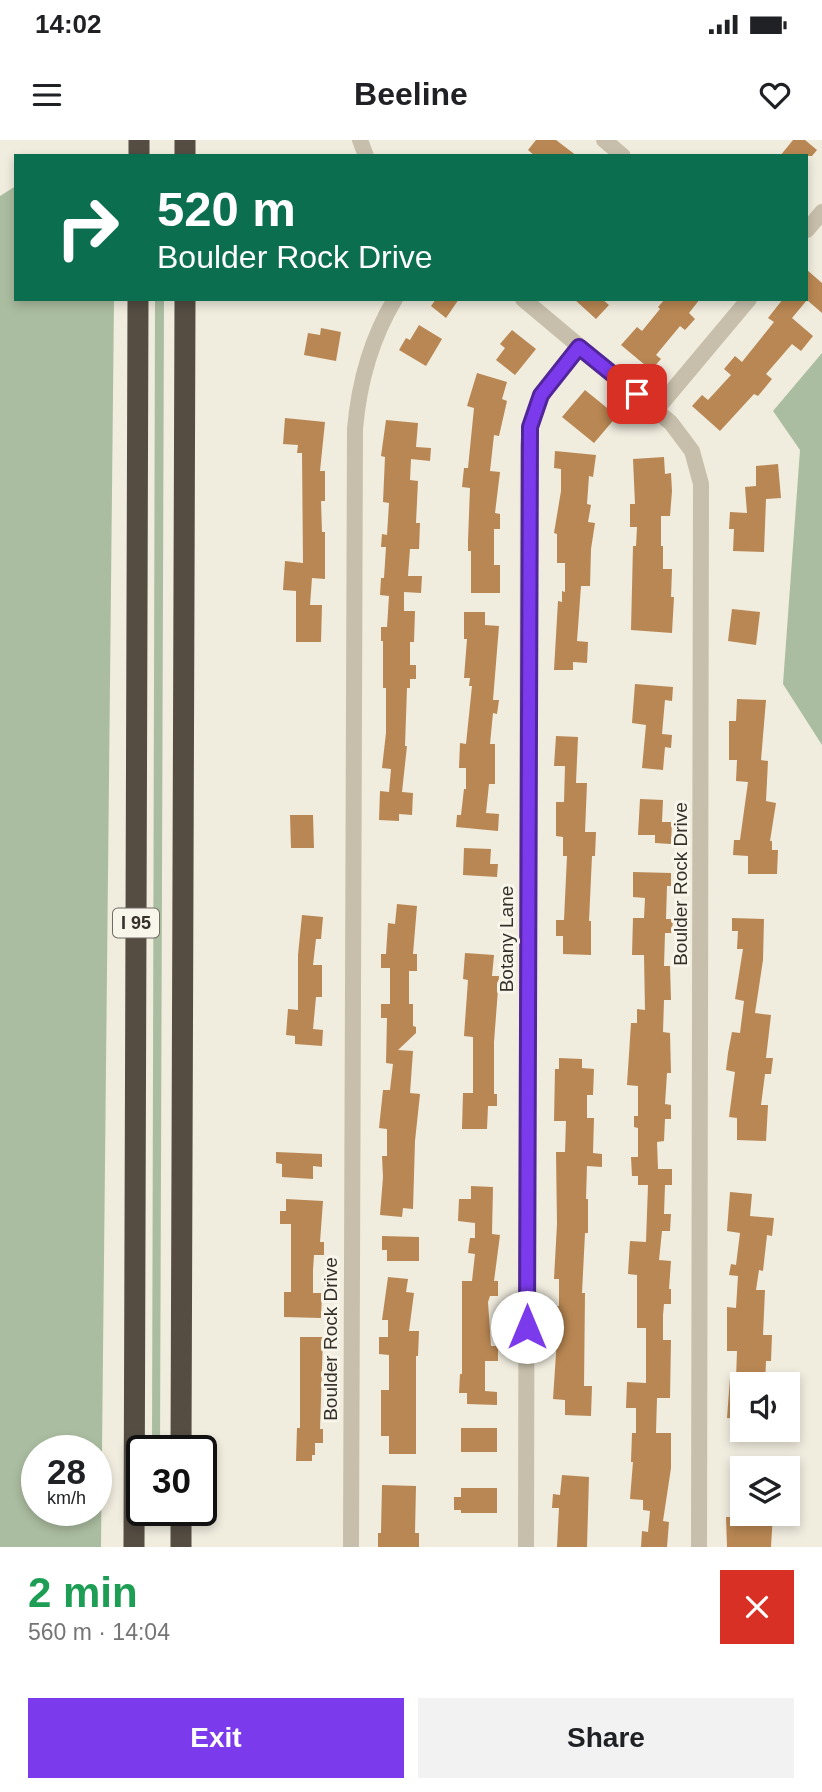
<!DOCTYPE html>
<html lang="en">
<head>
<meta charset="utf-8">
<style>
  body { margin:0; font-family:Helvetica,sans-serif; background:#f2f2f2; color:#202124; height:100vh; display:flex; flex-direction:column; font-size:26px; white-space:nowrap }
  * { box-sizing:border-box; margin:0 }
  p { font-size:23px; color:#757577 }
  .icon { flex:none; width:38px; height:38px; fill:none; stroke:currentColor; stroke-width:2; stroke-linecap:round; stroke-linejoin:round }
  .map { position:relative; height:1407px; overflow:hidden }
  .drawer { display:flex; flex-direction:column; background:#fff; flex:1 }
  .drawer>* { flex:none }
  .top-card { position:absolute; left:14px; top:14px; width:794px; height:147px; border-radius:0px; box-shadow:0 4px 10px #0003; background:#0b6e4f; color:#fff; overflow:hidden }
  .fabs { position:absolute; left:730px; top:1232px; display:grid; gap:14px }
  .fabs a { display:grid; place-items:center; width:70px; height:70px; border-radius:0px; background:#fff; box-shadow:0 4px 10px #0003; font-size:35px }
  .speed { position:absolute; left:21px; top:1295px; display:flex; gap:14px; font-size:35px; font-weight:700; text-align:center }
  .speed>* { display:grid; place-content:center; width:91px; height:91px; border-radius:50%; background:#fff; box-shadow:0 4px 10px #0003; line-height:1 }
  .speed small { font-size:18px; font-weight:400 }
  .speed .limit { border:4px solid #111; border-radius:10px; background:#fff; color:#111 }
  .pin { position:absolute; display:grid; place-items:center; width:60px; height:60px; color:#fff; margin:-30px; border-radius:14px; box-shadow:0 4px 10px #0006 }
  .me { position:absolute; width:77px; margin:-38px; rotate:0deg; stroke-linejoin:round; filter:drop-shadow(0 0 5px #0008) }
  .turn { display:flex; align-items:center; gap:24px; height:147px; padding:0 28px; font-size:32px }
  .turn .icon { width:91px; height:91px; stroke-width:2.5 }
  .turn b { display:block; font-size:49px; line-height:60px }
  .round { display:grid; place-items:center; flex:none; width:74px; height:74px; border-radius:0px; background:#f2f2f2 }
  .overview { display:flex; align-items:center; justify-content:space-between; height:119px; padding:0 28px }
  h1 { font-size:42px; font-weight:800; line-height:52px; color:#1e9e55 }
  .action { display:flex; gap:14px; margin-top:auto; padding:14px 28px }
  .action a { flex:1; height:80px; border-radius:0px; background:#7c3aed; color:#fff; font-size:28px; font-weight:800; line-height:80px; text-align:center }
  .action a+a { background:#f2f2f2; color:#202124 }
  .status { display:flex; justify-content:space-between; align-items:center; height:49px; padding:0 35px; background:#fff; direction:ltr }
  .status svg { height:19px; fill:currentColor }
  header { display:flex; justify-content:space-between; align-items:center; height:91px; padding:0 28px; background:#fff; font-size:32px; font-weight:800 }
  .map>svg:first-child { display:block }
  .green { fill:#abbda0; fill-rule:evenodd }
  .building { fill:#b98753 }
  .lines { fill:none; stroke-linecap:round; stroke-linejoin:round }
  .minor { stroke:#c7bfab; stroke-width:16 }
  .highway { stroke:#554d42; stroke-width:21 }
  .route-casing { stroke:#51269a; stroke-width:18 }
  .route { stroke:#7c3aed; stroke-width:12 }
  .labels { text-anchor:middle; stroke-width:6; stroke-linejoin:round; paint-order:stroke }
  .shield { fill:#f8f5ea; stroke:#706b64; stroke-width:2 }
  .shield-label { font-size:18px; font-weight:bold; fill:#35302a }
  .street-label { font-size:19px; fill:#35302a; stroke:#f8f5ea }
</style>
</head>
<body>
<div class="status"><b>14:02</b><svg viewBox="0 0 49 12"><path d="M0 12V9h3v3zM5 12V6h3v6zM10 12V3h3v9zM15 12V0h3v12zM26 1h20v11H26zM47 4h2v5h-2z"/></svg></div>
<header><svg class="icon" aria-label="menu" viewBox="0 0 24 24"><path d="M4 6h16M4 12h16M4 18h16"/></svg>Beeline<svg class="icon" aria-label="heart" viewBox="0 0 24 24"><path d="M12 20l-8-8c-3-5 5-10 8-4 3-6 11-1 8 4z"/></svg></header>
<div class="map">
<svg width="822" height="1407" viewBox="0 0 822 1407">
  <rect width="100%" height="100%" fill="#f0ecde"/>
  <path class="green" d="M16,46v113h98l-13,1248h-101v-1351zM37,1311h59v59h-59z
    M155,159h9l-4,1152h-8z
    M822,213v392l-39,-61 17,-234 -27,-39z"/>
  <path class="building" d="M536,0h20l21,16h-42l-7,-6z
    M793,0h12l12,10 -5,6h-32z
    M807,130l15,13v30l-15,-13 -15,18 21,18 -12,15 -9,-7 -26,30 6,5 -14,17 -4,-2 -34,37 -28,-25 10,-11 6,5 23,-25 -7,-6 11,-13 7,6 32,-40 -6,-4 15,-19h24z
    M436,159h23l-13,19 -15,-12z
    M574,159h28l7,6 -13,14z
    M665,159h35l-11,14 6,6 -10,11 -5,-4 -24,29 5,4 -10,11 -30,-25 16,-18 5,4 18,-22 -2,-2z
    M419,185l23,14 -16,27 -27,-16 7,-12 4,2z
    M321,188l20,4 -5,29 -32,-6 4,-22 12,2z
    M512,190l24,19 -21,26 -19,-15 9,-12 -5,-4z
    M477,233l30,9 -5,17 5,2 -8,35 -5,-1 -4,36 10,1 -5,41 5,1v15h-6v36h6v28h-29v-42h-3v-10l2,-53 -8,-1 2,-19h4l6,-60 -7,-2z
    M585,250l32,26 -23,27 -32,-26z
    M285,278l40,4 -5,49h5v30h-4l1,31h3v47l-13,-1 -2,27h12l-1,37h-25v-51l-13,-1 2,-29 18,2 -1,-110h-5l1,-8 -15,-1z
    M386,280l32,3 -2,24 15,1 -1,13 -19,-2 -1,21 8,1 -2,42h4l-1,26h-9l-2,27h14l-1,17 -17,-1v19h11l-1,31h-4v23h6v14h-6v9h-3l-2,58h2l-5,46 11,1 -1,22 -13,-1v7l-20,-1 1,-29 9,1 2,-23 -9,-1 4,-35v-45h-3v-47h-2v-14h6l2,-31 -9,-1 1,-17h3l2,-31h-5l1,-13 5,1 2,-32 -6,-1 2,-45 -4,-1z
    M555,311l41,4 -3,22 -4,-1 -2,28 4,1 -3,17 7,1 -4,26 -1,37h-9l-4,55 11,1 -1,21 -14,-1v8h-19l4,-69 4,1v-11l3,1v-29h-8v-29l-3,-1 7,-42v-22l-7,-1z
    M664,317l1,17 6,-1 1,18 -2,25h-9v30h2v23h9l-1,28h3l-2,36 -41,-3 2,-84h3l1,-19h-7v-23h5l-2,-45z
    M778,324l3,34 -15,1 -2,53 -31,-1 1,-22h-5l1,-17 17,1 -2,-26 11,-1v-20z
    M732,469l28,3 -4,33 -28,-4z
    M464,472h21v13l14,1 -6,74h6l-2,14 -4,-1 -3,31h5v40h-6l-3,29 13,1 -1,17 -42,-4 1,-12h4l3,-26h2v-21h-7l1,-25 6,1 6,-58h-3l1,-8h-6l3,-39h-3z
    M635,544l38,3 -1,14 -7,-1 -3,34 10,1 -1,13 -6,-1 -2,23 -21,-2 4,-43 -14,-2z
    M737,559l29,1 -5,60 7,1 -2,40 10,2 -6,38h2v9h6l-1,24h-29v-18l-15,-1 1,-15h6l8,-58 -12,-1 1,-21h-8v-39h7z
    M556,596l22,1 -2,46h11l-2,49h11l-1,24h-3l-3,65h2v34l-28,-1v-18h-7v-16h8l3,-64h-4v-19l-7,-1v-34h8l1,-36h-11z
    M640,659l23,1 -1,22h10l-1,22 -16,-1v-8h-17z
    M290,675h23l1,33h-23z
    M464,708l27,1 -1,15h8l-1,13 -34,-2z
    M633,732l38,1v13h-4l-1,33h7l-1,14h-7l-1,33h6l1,34h-7l-1,32 7,1 1,40h-4l-2,31 6,1v14h-6l-1,22 -7,1 1,27h14v16h-7l-1,29h7l-1,17h-8l-3,29 12,1 -2,28h2v15h-7l-1,11v25h8l-1,58h-13l-1,35h15v35l-8,53 6,1 -2,25h-26l1,-16 6,1 2,-21 -7,-1v-10l-13,-1 3,-37h-2l1,-29h4v-25h-10l1,-26 19,1v-55h-9v-53l-9,-1 2,-33 16,1 2,-57h-10v-9h-6l-1,-19h7v-29l-4,-1v-11h4v-30l-11,-1 4,-62h6v-14l8,1 -1,-55h-12l1,-37h11l1,-20 -12,-1z
    M397,764l20,2 -4,48h4v17h-8v33h4v22l3,1v6l-18,17 15,1 -3,42 10,1 -5,47 -2,68 -10,-1 -1,9 -22,-2 3,-38 -1,-21h5v-27l-8,-1 4,-38h7l3,-26 -7,-1 1,-45h-6v-14h9v-36h-9v-14h5l2,-31 7,1z
    M302,775l21,2 -2,22h-5l-3,26h9v32h-6l-3,32 10,1 -1,16 -27,-2v-8l-9,-1 2,-26 10,1v-55z
    M732,778l32,1 -1,41 -8,53 16,2 -5,43h7l-2,16h-6l-4,31h7l-2,36 -29,-1v-22l-8,-1 6,-45 -9,-2 2,-17 4,-21 8,1 4,-32 -9,-2 8,-50h-6l1,-18h-6z
    M465,813l29,2 -2,21h7l-5,66v52h3v12h-9l-1,23h-25l1,-36h10v-56l-9,-1 4,-56 -5,-1z
    M559,918l23,1v9l12,1 -1,26h-6v23h7l-1,35 9,1v13l-15,-1 -1,33h2v34h-3l-3,60h3l-1,93h8l-1,30 -26,-1v-15l-12,-1 5,-76h-5v-17h6v-27h-5l3,-55 -1,-72h9l1,-31h-12l1,-52h4z
    M276,1012l46,2v13l-9,-1v13l-31,-2v-13l-6,-1z
    M471,1046l22,1 -1,47 8,1 -6,46h4v15h-8l-2,6 3,44h7v15h-13v30l12,1v13l-30,-1v-11h-8l1,-19h2v-93h10l3,-27 -7,-1 2,-15h5v-15l-17,-2 1,-22h12z
    M730,1052l22,2 -2,22 24,2 -2,18 -5,-1 -4,36 -4,-1 -3,20h9l-2,45h9l-1,26h-5l-1,23h-23v35l-15,-1 3,-40 6,1 1,-28h-10v-44l9,1 2,-32 -9,-1 2,-11 5,1 4,-32 -13,-2z
    M286,1059l37,2 -3,41h4v13h-10l-1,15v23h9l-1,25 -37,-1v-25h7v-68h-11v-13h6z
    M382,1096l37,1v24h-32v-11h-5z
    M388,1137l20,2 -2,13 8,1 -5,38h10l-1,25h-2v98h-27v-18h-8v-46h8v-35l-10,-1v-17h9v-17h-6z
    M300,1197h23l-3,92h3v14h-8v12h-3v6h-16l1,-33h3z
    M461,1288h36v24h-36z
    M562,1335l27,2 -2,70h-30l2,-39h-7l1,-14 7,1z
    M382,1345l34,1 -1,47h4v14h-41v-14h3z
    M461,1348h36v25h-36v-3h-7v-13h7z
    M732,1352l10,1v21h31l-2,33h-44l-1,-30h5z"/>
  <g class="lines">
    <path class="minor" d="M360,0l6,16
      M604,0l19,16
      M807,90l15,-18
      M523,159l148,124 21,28 9,33 -2,1063
      M656,270l93,-111
      M351,1407l4,-1118c4,-47 16,-90 40,-130
      M526,1407l2,-1100c3,-47 23,-66 51,-100"/>
    <path class="highway" d="M139,16v-16
      M185,16v-16
      M181,1311l4,-1152
      M134,1407l4,-1248
      M181,1407v-37"/>
  </g>
  <g class="lines">
    <defs>
      <path id="route" d="M527,1187l3,-900 11,-32 38,-48 58,47"/>
    </defs>
    <use href="#route" class="route-casing"/>
    <use href="#route" class="route"/>
  </g>
  <g class="labels">
    <rect class="shield" x="113" y="768.5" width="46" height="29" rx="5"/>
    <g class="shield-label">
      <text x="136" y="789">I 95</text>
    </g>
    <g class="street-label">
      <text transform="translate(680 744) rotate(-90)" y="7">Boulder Rock Drive</text>
      <text transform="translate(506 799) rotate(-90)" y="7">Botany Lane</text>
      <text transform="translate(330 1199) rotate(-90)" y="7">Boulder Rock Drive</text>
    </g>
  </g>
</svg>
<div class="fabs">
<a><svg class="icon" aria-label="sound" viewBox="0 0 24 24"><path d="M4 9h4l5-4v14l-5-4H4zM17 9q2 3 0 6"/></svg></a>
<a><svg class="icon" aria-label="layers" viewBox="0 0 24 24"><path d="M12 4l9 5-9 5-9-5zM3 14l9 5 9-5"/></svg></a>
</div>
<div class="speed"><div>28<small>km/h</small></div><div class="limit">30</div></div>
<div class="pin" style="left:637px;top:254px;background:#d93025"><svg class="icon" aria-label="arrive" viewBox="0 0 24 24"><path d="M6 21V4h12l-3 4 3 4H6"/></svg></div>
<svg class="me" style="left:527px;top:1187px" viewBox="-20 -20 40 40"><circle r="19" fill="#fff"/><path d="M0-13L10 11 0 6-10 11z" fill="#7c3aed"/></svg>
<div class="top-card">
<div class="turn"><svg class="icon" aria-label="right" viewBox="0 0 24 24"><path d="M7 20v-9h11M14 6l5 5-5 5"/></svg><div><b>520 m</b>Boulder Rock Drive</div></div>
</div>
</div>
<section class="drawer">
<div class="overview"><div><h1>2 min</h1><p>560 m · 14:04</p></div><a class="round" style="background:#d93025;color:#fff"><svg class="icon" aria-label="close" viewBox="0 0 24 24"><path d="M6 6l12 12M18 6L6 18"/></svg></a></div>
<div class="action"><a>Exit</a><a>Share</a></div>
</section>
</body>
</html>
